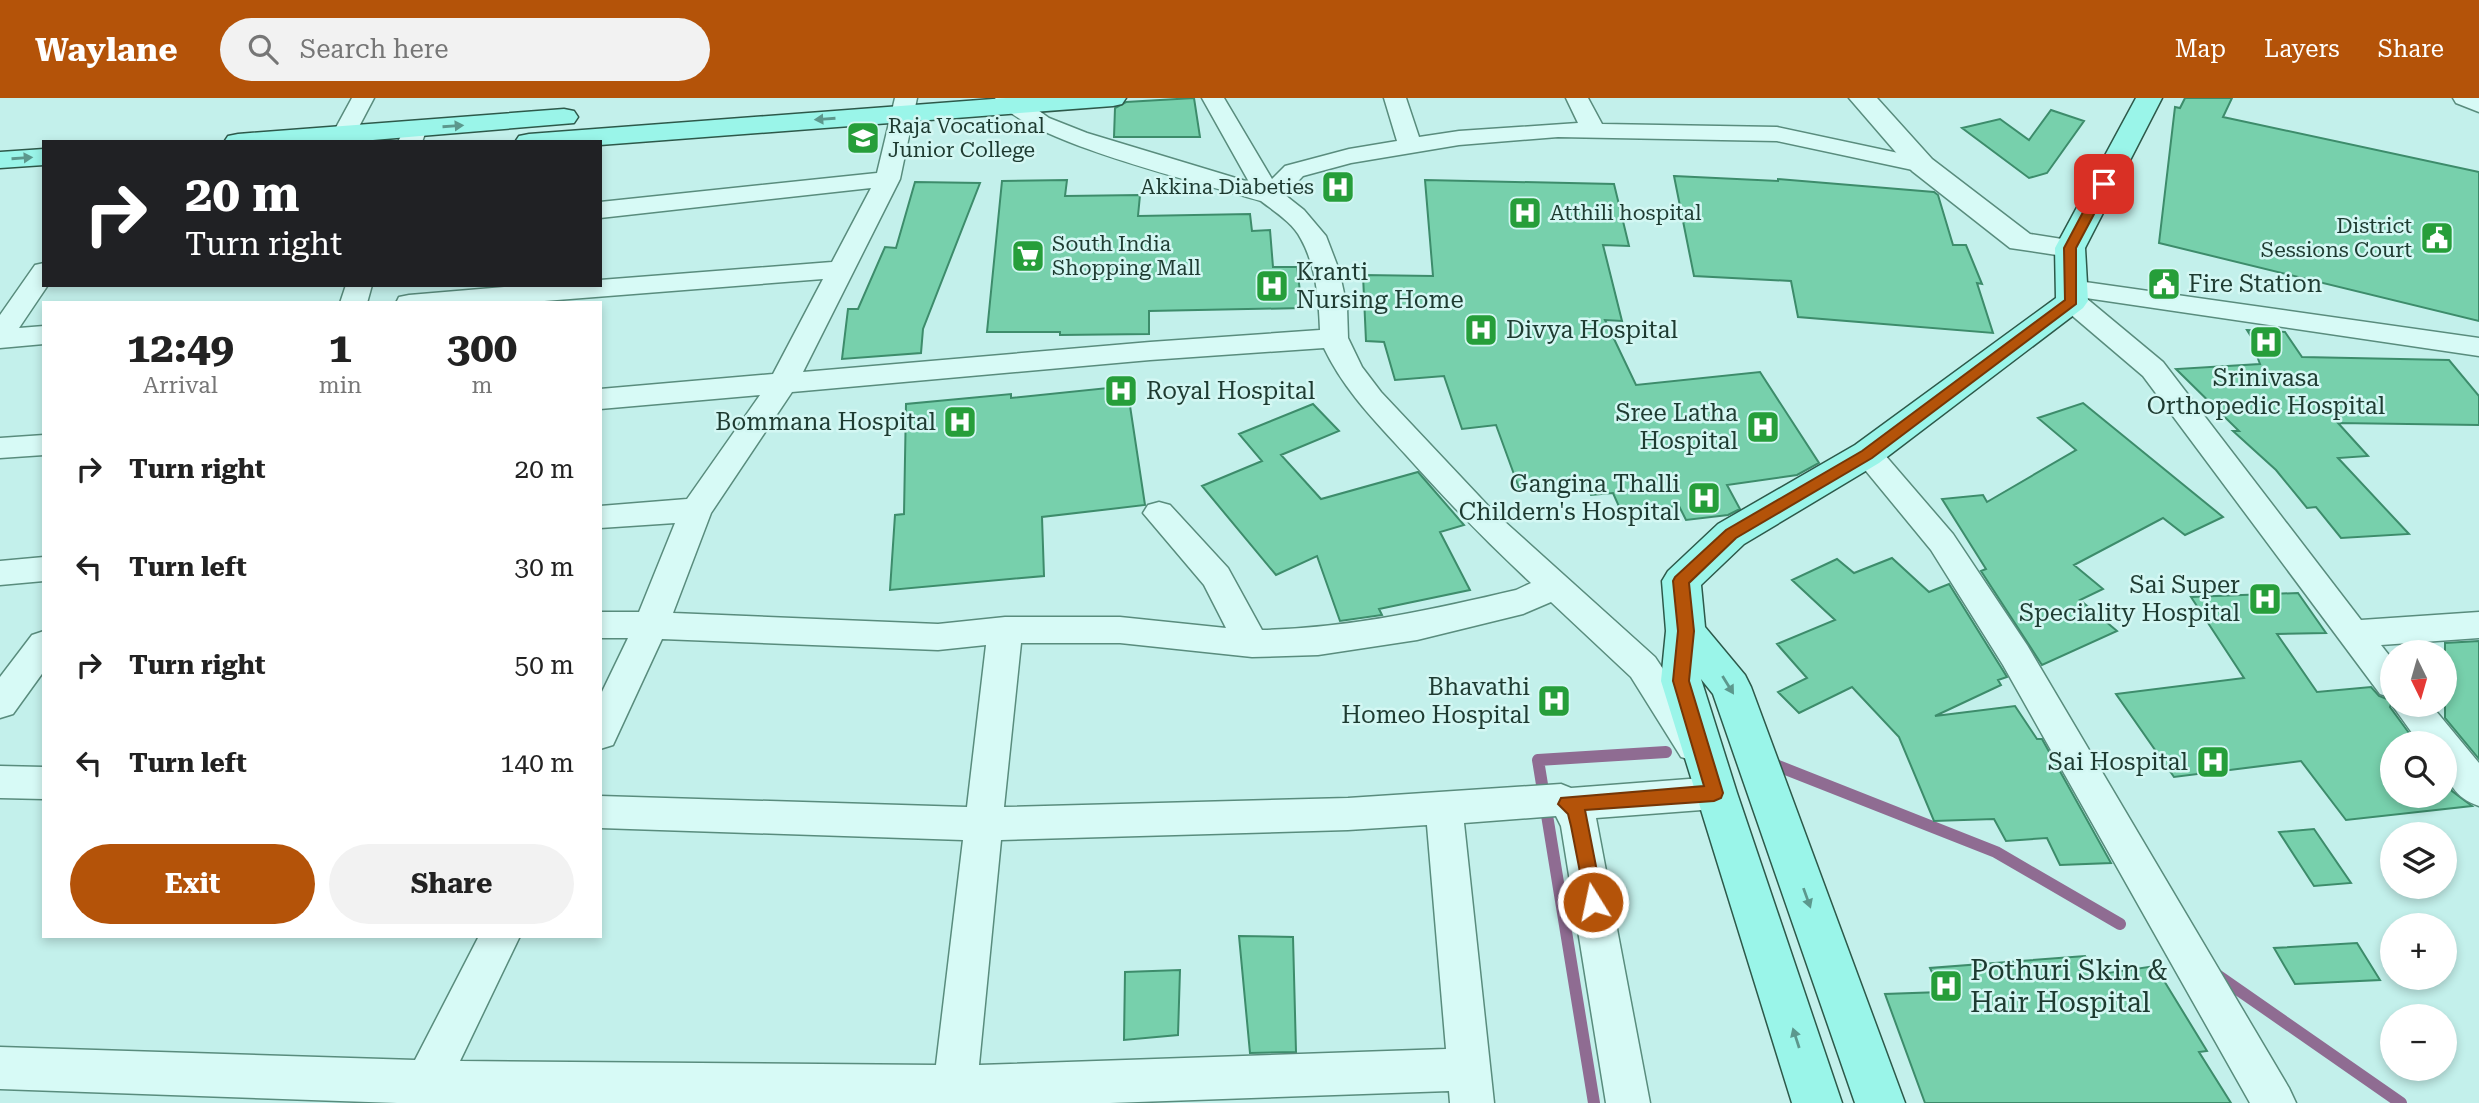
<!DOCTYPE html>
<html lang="en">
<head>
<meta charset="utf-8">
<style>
  body { margin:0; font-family:"Roboto Serif",serif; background:#f2f2f2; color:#222; height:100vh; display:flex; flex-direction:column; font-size:26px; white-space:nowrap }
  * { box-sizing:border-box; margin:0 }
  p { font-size:23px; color:#767676 }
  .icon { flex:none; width:38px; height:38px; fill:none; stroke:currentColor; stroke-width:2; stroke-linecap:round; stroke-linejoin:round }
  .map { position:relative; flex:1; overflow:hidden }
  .panel { position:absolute; left:42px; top:203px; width:560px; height:637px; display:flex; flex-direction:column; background:#fff; border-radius:0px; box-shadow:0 4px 10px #0003 }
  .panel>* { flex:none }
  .guide { position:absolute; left:42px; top:42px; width:560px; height:147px; border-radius:0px; box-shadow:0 4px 10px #0003; background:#202124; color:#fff; overflow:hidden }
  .needle { width:46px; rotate:175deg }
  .tools { position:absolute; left:2380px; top:542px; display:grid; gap:14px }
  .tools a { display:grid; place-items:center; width:77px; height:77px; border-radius:50%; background:#fff; box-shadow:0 4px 10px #0003; font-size:35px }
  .pin { position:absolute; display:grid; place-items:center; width:60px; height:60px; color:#fff; margin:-30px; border-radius:14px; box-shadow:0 4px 10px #0006 }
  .me { position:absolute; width:77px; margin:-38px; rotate:350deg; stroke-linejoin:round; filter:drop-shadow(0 0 5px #0008) }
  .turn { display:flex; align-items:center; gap:24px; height:147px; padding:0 28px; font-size:32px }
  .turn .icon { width:91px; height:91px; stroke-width:2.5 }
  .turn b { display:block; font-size:49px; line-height:60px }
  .eta { display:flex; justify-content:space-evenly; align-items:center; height:119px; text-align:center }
  .eta b { font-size:42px; font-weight:700; line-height:49px }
  .primary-button { display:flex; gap:14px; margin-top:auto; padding:14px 28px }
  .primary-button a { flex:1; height:80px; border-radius:42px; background:#b45309; color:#fff; font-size:28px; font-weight:700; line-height:80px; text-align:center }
  .primary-button a+a { background:#f2f2f2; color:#222 }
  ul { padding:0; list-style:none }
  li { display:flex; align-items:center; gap:21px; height:98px; padding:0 28px }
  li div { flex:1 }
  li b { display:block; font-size:26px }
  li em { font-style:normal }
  header { display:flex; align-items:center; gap:42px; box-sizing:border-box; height:98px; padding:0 35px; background:#b45309; color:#fff }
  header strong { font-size:33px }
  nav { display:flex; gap:38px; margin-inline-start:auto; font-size:24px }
  .search { width:490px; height:63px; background:#f2f2f2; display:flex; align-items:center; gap:18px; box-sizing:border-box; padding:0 24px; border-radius:38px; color:#767676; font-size:26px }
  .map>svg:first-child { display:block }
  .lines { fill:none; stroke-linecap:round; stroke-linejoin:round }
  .stream { stroke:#8f6c92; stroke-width:12 }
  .building { fill:#77d0ac; stroke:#3d8c6b; stroke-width:2 }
  .minor-casing { stroke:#598c7d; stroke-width:3 }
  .tertiary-casing { stroke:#598c7d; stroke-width:3 }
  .primary-casing { stroke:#2d594a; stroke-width:3 }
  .minor { fill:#d7faf6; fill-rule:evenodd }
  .tertiary { fill:#d7faf6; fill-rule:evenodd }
  .primary { fill:#9af5e9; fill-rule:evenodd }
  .oneway { fill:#5c988d }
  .route { fill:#b45309; stroke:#753606; stroke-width:2 }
  .labels { text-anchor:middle; stroke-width:5; stroke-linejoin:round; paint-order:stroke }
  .far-poi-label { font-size:21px; fill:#1e3b31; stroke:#d3f7f3; text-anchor:start }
  .poi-label { font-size:24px; fill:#1e3b31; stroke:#d3f7f3; text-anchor:end }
  .near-poi-label { font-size:28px; fill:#1e3b31; stroke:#d3f7f3; text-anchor:start }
</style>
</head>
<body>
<header>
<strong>Waylane</strong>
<div class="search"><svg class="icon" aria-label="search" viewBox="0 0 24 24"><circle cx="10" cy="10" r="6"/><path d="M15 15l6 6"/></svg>Search here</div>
<nav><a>Map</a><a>Layers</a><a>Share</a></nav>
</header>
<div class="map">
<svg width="2479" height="1005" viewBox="0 0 2479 1005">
  <rect width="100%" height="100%" fill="#c3f0eb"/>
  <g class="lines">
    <path class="stream" d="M1768,664l228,90 124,72
      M2217,877l184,128
      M1594,1005l-56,-343 128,-8"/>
  </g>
  <path class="building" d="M1194,0l6,39h-86l1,-29 11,-6z
    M2185,0h47l-9,19 256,55v149l-320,-78 16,-136 5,1z
    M2051,12l33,11 -37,52 -18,5 -67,-50 38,-9 29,21z
    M1674,78l104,5v-2l156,13 4,3 15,50h13l16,39 -5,-1 16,50 -195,-16 -7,-36 -97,-5z
    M1067,82l-2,16 75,-1 -2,21 112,-2 2,17 18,-1 3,37h24l5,41 -153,3v23l-89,1v-3h-73l15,-151z
    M1425,82l189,4 15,62 -26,-1 19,76 -17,-1 31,65 124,-13 59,91 -22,12 -70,10 13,24 -12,6 -42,5 -7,-14 -58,5 -8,-18 -22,2 -6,-14 -66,7 -23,-63 -34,4 -18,-53 -49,4 -11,-38 -18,-1 -3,-66 70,1z
    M915,84l65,1 -57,146 -2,24 -79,6 6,-50h10l27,-62 11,1z
    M2247,232l38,2 17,25 147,3 30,36v29l-141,-2 30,33 -30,2 71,76 -68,4 -25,-31 -9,1 -31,-38 -43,-39h6l-63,-62 84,-5 -3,-8 7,1z
    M1127,288l18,119 -103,12 2,59 -154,14 5,-75 9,-1 2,-110 105,-10v4z
    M2083,305l140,114 -38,18 -22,-17 -89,47 29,24 -23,11 37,31 -75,34 -61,-94 5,-2 -44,-70 41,-4 4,7 89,-52 -38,-32z
    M1313,306l26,27 -58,24 40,44 97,-27 46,53 -24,7 30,58 -91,19 3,6 -42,6 -23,-65 -41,19 -74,-89 60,-25 -23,-27z
    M1892,460l37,34 20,-8 58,93 -9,3 3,5 -66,31 80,-10 22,33h5l69,124 -51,2 -13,-27 -41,3 -12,-22 -60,2 -35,-84 -47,-50 -53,26 -21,-21 29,-14 -30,-34 58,-24 -43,-40 45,-21 17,14z
    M2298,495l28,40 -49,1 40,58 54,-5 8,9 13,5 -2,6 27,37h-25v52h53v-22l7,17 20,15 -126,14 -45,-59 -127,16 -58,-83 128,-16 -53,-81z
    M2479,543v118l-34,-41v-75z
    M2314,731l37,54 -37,3 -35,-54z
    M1239,838l54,1 3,115 -46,1z
    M2357,845l23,37 -85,4 -21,-36z
    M2085,858l10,19 60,-9 52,85 -8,1 32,51h-306l-40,-109 56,-2 -11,-24z
    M1180,872l-2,65 -54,5 1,-68z"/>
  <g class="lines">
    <defs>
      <path id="minor" d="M352,0h22l-21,40h-16l-4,-5z
        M895,0h22l-17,81 -97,193 347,-30 170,-12c-1,-30 -4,-64 -19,-91 -8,-16 -26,-27 -40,-38 -56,-17 -237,-60 -266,-103h26l28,20 38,15 162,49 -47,-84h22l48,81 13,-13 64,-17 48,-8 -13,-43h22l13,39 40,-6 119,-8 -12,-25h22l14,26 175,3 154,33 3,5 -3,5 -9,2 -145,-31 -219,-4 -99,8 -108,18 -48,13 -18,19 19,15 22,26 13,34 8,37 1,31 14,29 19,25 113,120 161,145 52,78 5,11 -5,11 -13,4 -13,-4 -50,-80 -80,-75 -28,12 -106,26 -99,15 -66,2 -132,-14h-99l-17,164 344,-9 213,-14 10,4 144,-11 13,5 6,11 -6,11 -13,5 -119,9 54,285h-44l-45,-277 -5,-10 -92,7 30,280h-44l-1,-12 -339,12h-713l-397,-14v-42l415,13 64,-124h41l-60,125 476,4 27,-225 -363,-12v-32l367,11 19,-162 -48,5 -276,-11 -49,106 -13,4v-53l28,-58h-28v-26h39l36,-89 -75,5v-22l87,-7 73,-104 -160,14v-20l173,-15 50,-95 -304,24h-123l3,-6 10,-2 120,-10h71v-5l232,-18 39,-74 -271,30v-16l277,-29zM1324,250c20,42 51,73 82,107 40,45 81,87 125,128l-15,7c-85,20 -167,38 -254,40l-34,-62 -58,-63 -11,-3 -11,3 -5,8 61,72 22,43 -106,-11h-115l-67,7 -265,-11 38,-100 81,-121 358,-32zM1427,727l19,224 -467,16 22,-225 347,-10z
        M2453,0h26v14l-23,-9z
        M415,23l8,2 4,5 -5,14h-24l9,-19z
        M44,165v22h4l-29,43 25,-2v18l-44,4v-33l35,-50z
        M2071,182l408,58v18l-393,-58 77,64 198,258 118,-8v26l-98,7 11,14v39l-12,-4 -237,-318 -81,-69 -4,-6 6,-6 -6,-7 4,-6z
        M346,187h26l-5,18h-27z
        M44,337v20l-44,3v-20z
        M1867,345l11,4 75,87 74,111 262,443 7,15h-46l-247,-438 -72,-115 -79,-96 4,-7z
        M44,459v24l-44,4v-24z
        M44,533v40l-31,43 -13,4v-41l32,-42z
        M2392,607h39l48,58v43c-32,-11 -34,-33 -34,-62h-25z
        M0,668l44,1v32l-44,-1z"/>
      <path id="tertiary" d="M1849,0h28l55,61 98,75 51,8 4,6 -4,6 -11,3 -60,-9 -98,-77z"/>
      <path id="primary" d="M1006,0h120l-4,6 -9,2 -513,39v-3h-85l4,-6 10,-2z
        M2136,0h26l-77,150 3,53 -5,7 -204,155 -135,81 -43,41 4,42 40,48 6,12 154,416h-50l-142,-409 -12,-15 36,114 105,310h-50l-131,-422 5,-50 -4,-50 6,-10 50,-47 137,-79 201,-147 -1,-50z
        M564,11l10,2 4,6 -4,6 -225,19h-125l4,-6 10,-2z
        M44,51v16l-44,3v-16z"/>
    </defs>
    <use href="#minor" class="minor-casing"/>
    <use href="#tertiary" class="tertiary-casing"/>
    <use href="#primary" class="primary-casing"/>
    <use href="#minor" class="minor"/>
    <use href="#tertiary" class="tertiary"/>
    <use href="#primary" class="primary"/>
  </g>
  <defs><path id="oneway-solid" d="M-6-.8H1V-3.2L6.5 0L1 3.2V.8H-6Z" transform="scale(1.75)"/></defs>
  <g class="oneway">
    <use href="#oneway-solid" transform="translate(825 21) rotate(176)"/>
    <use href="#oneway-solid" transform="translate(453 28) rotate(-4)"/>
    <use href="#oneway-solid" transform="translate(22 60) rotate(-4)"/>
    <use href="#oneway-solid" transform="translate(1728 587) rotate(58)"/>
    <use href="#oneway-solid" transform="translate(1807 800) rotate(70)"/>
    <use href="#oneway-solid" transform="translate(1796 940) rotate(-108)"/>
  </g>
  <path class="route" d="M2104,82l6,4 -34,64v56l-204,154 -136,80 -47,45 5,48 -5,50 34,112 -2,5 -7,3 -129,9 18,92 -3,6 -7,2 -6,-2 -16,-82 -3,-12 -10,-10 3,-6 143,-12 -31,-105 5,-50 -5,-50 2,-4 51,-47 136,-79 203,-151 -1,-52 34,-64z"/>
  <defs>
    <symbol id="university-square" viewBox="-11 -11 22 22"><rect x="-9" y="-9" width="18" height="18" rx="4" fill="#269e3a" stroke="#d3f7f3"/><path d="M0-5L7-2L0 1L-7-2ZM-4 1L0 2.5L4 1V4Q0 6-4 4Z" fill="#fff"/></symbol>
    <symbol id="hospital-square" viewBox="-11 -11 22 22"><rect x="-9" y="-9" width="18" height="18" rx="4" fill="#269e3a" stroke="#d3f7f3"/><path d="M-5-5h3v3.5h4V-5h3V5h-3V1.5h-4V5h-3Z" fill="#fff"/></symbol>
    <symbol id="civic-square" viewBox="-11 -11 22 22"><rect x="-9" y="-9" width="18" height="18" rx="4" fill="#269e3a" stroke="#d3f7f3"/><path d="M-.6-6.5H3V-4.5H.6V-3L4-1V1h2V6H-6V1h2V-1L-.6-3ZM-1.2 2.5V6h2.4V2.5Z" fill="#fff"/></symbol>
    <symbol id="supermarket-square" viewBox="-11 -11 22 22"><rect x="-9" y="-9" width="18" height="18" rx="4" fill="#269e3a" stroke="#d3f7f3"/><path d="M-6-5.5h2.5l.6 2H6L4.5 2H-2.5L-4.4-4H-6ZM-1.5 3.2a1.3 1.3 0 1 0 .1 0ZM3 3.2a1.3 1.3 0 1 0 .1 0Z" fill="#fff"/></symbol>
  </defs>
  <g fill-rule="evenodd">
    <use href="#university-square" x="844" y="21" width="38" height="38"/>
    <use href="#hospital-square" x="1319" y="70" width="38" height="38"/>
    <use href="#hospital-square" x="1506" y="96" width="38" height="38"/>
    <use href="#civic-square" x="2418" y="121" width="38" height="38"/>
    <use href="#supermarket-square" x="1009" y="139" width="38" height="38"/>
    <use href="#civic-square" x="2145" y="167" width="38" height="38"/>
    <use href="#hospital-square" x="1253" y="169" width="38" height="38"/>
    <use href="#hospital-square" x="1462" y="213" width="38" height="38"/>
    <use href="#hospital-square" x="2247" y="225" width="38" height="38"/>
    <use href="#hospital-square" x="1102" y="274" width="38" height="38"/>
    <use href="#hospital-square" x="941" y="305" width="38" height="38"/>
    <use href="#hospital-square" x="1744" y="310" width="38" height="38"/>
    <use href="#hospital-square" x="1685" y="381" width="38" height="38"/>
    <use href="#hospital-square" x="2246" y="482" width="38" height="38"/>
    <use href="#hospital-square" x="1535" y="584" width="38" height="38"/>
    <use href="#hospital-square" x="2194" y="645" width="38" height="38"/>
    <use href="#hospital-square" x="1927" y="869" width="38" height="38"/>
  </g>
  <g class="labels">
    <g class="far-poi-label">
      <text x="888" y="35">Raja Vocational<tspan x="888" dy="24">Junior College</tspan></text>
      <text x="1314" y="96" text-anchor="end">Akkina Diabeties</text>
      <text x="1550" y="122">Atthili hospital</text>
      <text x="2412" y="135" text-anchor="end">District<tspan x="2412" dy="24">Sessions Court</tspan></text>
      <text x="1052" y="153">South India<tspan x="1052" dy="24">Shopping Mall</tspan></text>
    </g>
    <g class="poi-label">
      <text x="1296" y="182" text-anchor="start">Kranti<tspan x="1296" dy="28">Nursing Home</tspan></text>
      <text x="2188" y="194" text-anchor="start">Fire Station</text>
      <text x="1506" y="240" text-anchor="start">Divya Hospital</text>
      <text x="2266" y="288" text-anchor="middle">Srinivasa<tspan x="2266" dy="28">Orthopedic Hospital</tspan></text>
      <text x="1146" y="301" text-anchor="start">Royal Hospital</text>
      <text x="1738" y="323">Sree Latha<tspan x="1738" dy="28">Hospital</tspan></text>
      <text x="936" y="332">Bommana Hospital</text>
      <text x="1680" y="394">Gangina Thalli<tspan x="1680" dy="28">Childern's Hospital</tspan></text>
      <text x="2240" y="495">Sai Super<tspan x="2240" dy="28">Speciality Hospital</tspan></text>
      <text x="1530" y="597">Bhavathi<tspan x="1530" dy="28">Homeo Hospital</tspan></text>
      <text x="2188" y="672">Sai Hospital</text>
    </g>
    <g class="near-poi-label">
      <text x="1970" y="882">Pothuri Skin &amp;<tspan x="1970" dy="32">Hair Hospital</tspan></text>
    </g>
  </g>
</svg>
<div class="tools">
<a><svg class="needle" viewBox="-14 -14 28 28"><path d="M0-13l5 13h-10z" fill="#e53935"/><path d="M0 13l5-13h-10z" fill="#767676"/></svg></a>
<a><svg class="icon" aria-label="search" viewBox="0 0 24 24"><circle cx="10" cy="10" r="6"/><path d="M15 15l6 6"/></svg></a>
<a><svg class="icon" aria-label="layers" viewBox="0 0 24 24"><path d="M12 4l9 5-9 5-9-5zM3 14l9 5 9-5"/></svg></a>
<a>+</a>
<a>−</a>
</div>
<div class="pin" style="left:2104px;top:86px;background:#d93025"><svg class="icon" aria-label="arrive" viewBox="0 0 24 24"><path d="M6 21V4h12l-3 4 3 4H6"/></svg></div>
<svg class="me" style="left:1593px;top:804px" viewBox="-20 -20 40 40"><circle r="17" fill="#b45309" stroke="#fff" stroke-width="3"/><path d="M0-11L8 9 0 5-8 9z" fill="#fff"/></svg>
<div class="guide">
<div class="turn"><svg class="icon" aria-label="right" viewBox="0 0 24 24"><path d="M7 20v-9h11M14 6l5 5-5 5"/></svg><div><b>20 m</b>Turn right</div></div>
</div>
<section class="panel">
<div class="eta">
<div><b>12:49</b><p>Arrival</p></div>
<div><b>1</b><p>min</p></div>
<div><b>300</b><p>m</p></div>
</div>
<ul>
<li><svg class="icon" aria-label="right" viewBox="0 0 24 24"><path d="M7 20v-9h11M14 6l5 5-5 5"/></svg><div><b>Turn right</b></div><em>20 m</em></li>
<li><svg class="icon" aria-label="left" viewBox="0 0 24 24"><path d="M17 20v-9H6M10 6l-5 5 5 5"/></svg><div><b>Turn left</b></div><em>30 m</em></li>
<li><svg class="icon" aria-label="right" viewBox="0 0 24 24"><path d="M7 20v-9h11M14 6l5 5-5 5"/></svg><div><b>Turn right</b></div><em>50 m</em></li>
<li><svg class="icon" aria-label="left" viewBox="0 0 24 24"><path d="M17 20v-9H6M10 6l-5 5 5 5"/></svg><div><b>Turn left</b></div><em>140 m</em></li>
</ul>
<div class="primary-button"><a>Exit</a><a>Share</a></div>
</section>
</div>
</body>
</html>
